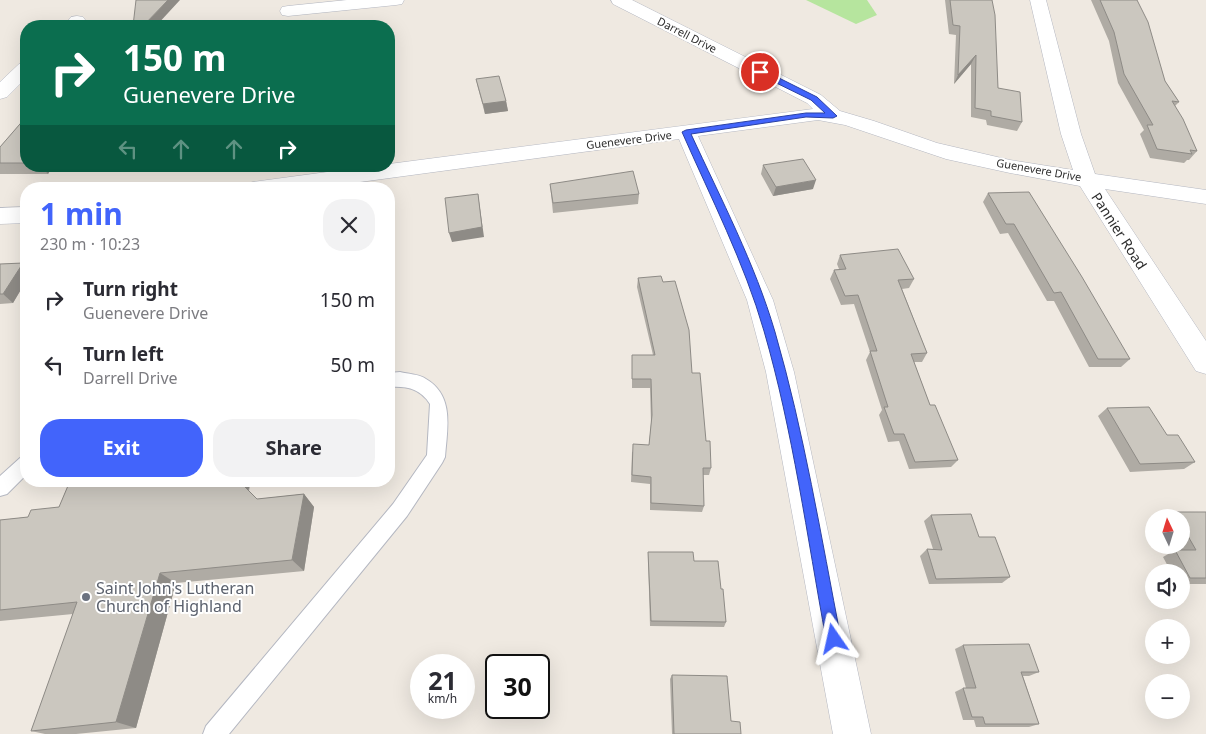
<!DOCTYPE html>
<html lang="en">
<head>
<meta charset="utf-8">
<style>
  body { margin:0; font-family:"Noto Sans",sans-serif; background:#f2f2f3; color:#2b2b33; height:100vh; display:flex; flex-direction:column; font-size:19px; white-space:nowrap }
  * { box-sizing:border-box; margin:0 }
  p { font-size:16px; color:#7c7c81 }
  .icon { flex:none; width:28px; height:28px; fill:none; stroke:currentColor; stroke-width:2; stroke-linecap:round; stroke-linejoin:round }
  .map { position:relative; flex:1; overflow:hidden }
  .drawer { position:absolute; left:20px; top:182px; width:375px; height:305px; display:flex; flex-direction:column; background:#fff; border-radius:20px; box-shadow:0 5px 20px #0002 }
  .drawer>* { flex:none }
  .hud { position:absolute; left:20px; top:20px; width:375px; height:152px; border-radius:20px; box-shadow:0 5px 20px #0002; background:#0b6e4f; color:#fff; overflow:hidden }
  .needle { width:32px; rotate:356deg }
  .controls { position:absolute; left:1145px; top:509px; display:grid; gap:10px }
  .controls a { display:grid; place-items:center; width:45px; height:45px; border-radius:50%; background:#fff; box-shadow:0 5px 20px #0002; font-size:25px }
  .speed { position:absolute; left:410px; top:654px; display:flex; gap:10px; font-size:25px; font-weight:700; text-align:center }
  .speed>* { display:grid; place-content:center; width:65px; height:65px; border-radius:50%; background:#fff; box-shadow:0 5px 20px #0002; line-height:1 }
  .speed small { font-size:12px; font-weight:400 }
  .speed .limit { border:2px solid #111; border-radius:8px; background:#fff; color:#111 }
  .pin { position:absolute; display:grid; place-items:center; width:42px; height:42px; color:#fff; margin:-21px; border:2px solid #fff; border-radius:50%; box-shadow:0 1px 5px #0007 }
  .me { position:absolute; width:55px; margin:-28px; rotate:349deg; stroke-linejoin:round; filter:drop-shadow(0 0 4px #0008) }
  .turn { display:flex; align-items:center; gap:18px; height:105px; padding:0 20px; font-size:22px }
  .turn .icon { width:65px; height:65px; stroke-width:2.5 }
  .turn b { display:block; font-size:35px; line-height:42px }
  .lanes { display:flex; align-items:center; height:48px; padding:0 20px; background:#0003; justify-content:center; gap:25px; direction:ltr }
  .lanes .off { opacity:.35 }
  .round { display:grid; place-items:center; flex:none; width:52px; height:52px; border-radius:20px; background:#f2f2f3 }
  .head { display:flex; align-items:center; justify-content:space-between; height:85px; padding:0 20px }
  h1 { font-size:30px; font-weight:700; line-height:38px; color:#4264fb }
  .action { display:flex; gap:10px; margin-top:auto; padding:10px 20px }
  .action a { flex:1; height:58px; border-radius:20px; background:#4264fb; color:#fff; font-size:20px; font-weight:700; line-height:58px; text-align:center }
  .action a+a { background:#f2f2f3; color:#2b2b33 }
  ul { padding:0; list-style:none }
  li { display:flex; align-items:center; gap:15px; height:65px; padding:0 20px }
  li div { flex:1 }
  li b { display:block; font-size:19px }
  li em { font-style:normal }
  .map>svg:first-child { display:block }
  .green { fill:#b6e59e }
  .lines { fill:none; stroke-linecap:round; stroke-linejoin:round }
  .service-casing { stroke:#b4b7c1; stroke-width:2 }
  .minor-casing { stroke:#b4b7c1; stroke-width:1 }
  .service { fill:#fff; fill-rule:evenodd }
  .minor { fill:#fff; fill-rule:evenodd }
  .wall { fill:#afaba4 }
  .shaded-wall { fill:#8e8b86 }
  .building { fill:#cbc7bf; stroke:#8e8b86 }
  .route { fill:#4264fb; stroke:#2b41a3 }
  .worship-dot { fill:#6b7280; stroke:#fff; stroke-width:2 }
  .labels { text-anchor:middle; stroke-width:4; stroke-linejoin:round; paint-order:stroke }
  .far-street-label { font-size:11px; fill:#2e2e2e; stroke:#fff }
  .street-label { font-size:14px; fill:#2e2e2e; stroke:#fff }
  .near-worship-label { font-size:16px; fill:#5b616d; stroke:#fff; text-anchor:start }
</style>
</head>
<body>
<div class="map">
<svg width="1206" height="734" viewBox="0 0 1206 734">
  <rect width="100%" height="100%" fill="#efe9e1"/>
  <path class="green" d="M806,0h61l10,15 -21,9z"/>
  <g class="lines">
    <defs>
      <path id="service" d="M400,372c8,2 19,2 26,7 29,17 21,50 19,78l-3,6 -35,53 -178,218h-26l3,-8 187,-222 34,-49 3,-51c-10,-16 -24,-18 -41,-17v-14z
        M26,456v19l-19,19 -7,2v-20l20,-18z"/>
      <path id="minor" d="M347,0h57l-2,4 -6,1 -108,11 -6,-1 -2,-4 2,-4 6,-1z
        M611,0h21l189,95 19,16 34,10 63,22 73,17 63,10 -12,-36 -31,-134h16l35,134 14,40 111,16v14l-101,-15 101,152v33l-10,-3 -116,-185 -70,-13 -64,-14 -101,-34 -27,-5 -120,16 75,164 21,72 77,362h-38l-67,-362 -19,-72 -68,-161 -371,50h-66l3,-5 8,-2 119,-16h17v-2l424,-55 -6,-6 -194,-99z
        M77,16l6,1 3,4 -5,5h-17l7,-9z
        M26,62v16l-19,19 -7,2v-17l19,-18z
        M26,207v16l-26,1v-16z"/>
    </defs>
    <use href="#service" class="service-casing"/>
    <use href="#minor" class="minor-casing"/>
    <use href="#service" class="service"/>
    <use href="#minor" class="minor"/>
  </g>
  <path class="wall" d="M945,0h47l6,88 24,34 -5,9 -30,-6 -1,-5 -15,-3v-53l-17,20 2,-49 -7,-1z
    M1091,0h46l28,81 14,21 -4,4 22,45 -8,9h-2l-3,3 -34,-5 -10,-24 4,-4 -26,-47 -9,-42z
    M476,79l30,22 2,10 -23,3 -7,-26z
    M26,117v49h27l-5,8h-48v-27z
    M763,165l50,24 -40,7 -12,-22z
    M550,184l89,10 -1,10 -85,9z
    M988,193l142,166 -9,8h-32l-35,-66h-7l-39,-68 -8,1 -17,-32z
    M840,255l74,24 -5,9 -7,1 25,64 -5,9h-8l16,43 28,55 -7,7 -42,2 -10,-28 -11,1 -9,-27 3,-5 -16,-50 4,-8 -16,-48 -13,1 -11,-26 4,-9 5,-1 -2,-5z
    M23,263l3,3v15l-13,22 -13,1v-40z
    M638,278l54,95 19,95 -2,7h-6l1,31 -2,6 -52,-2v-26l-19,-2 1,-30 17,-7 2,-22 -1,-35h-18v-33h21l-16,-68z
    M1107,408l60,27 28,27 -11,7 -54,3 -32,-56z
    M70,481h181l-2,10 8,8 47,-5 10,13 -10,64 -128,12 -40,145 -60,6h-31l-14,-3 42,-117 -73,7v-101l28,-3 31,-10z
    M1175,512h31v72h-25v-12h-10l-8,-15 12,-7h6l-3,-5h3v-27h-15z
    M931,515l48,22 31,40 -8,6 -73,1 -9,-28 7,-7h6l-9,-28z
    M648,552l46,9 27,28 5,33 -2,5 -74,-1 -2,-68z
    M963,645l76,27 -10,4h-6l16,48 -10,3h-53l-2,-7h-11l-8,-28 8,-4h3l-11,-39z
    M672,675l69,59h-69l-2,-55z"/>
  <path class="shaded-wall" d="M168,0h12l-24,26h-13z
    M976,55l-5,9 -17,20 4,-9z
    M506,101l2,10 -23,3 -2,-10z
    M41,166h12l-5,8z
    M816,180l-3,9 -40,7 3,-9z
    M478,194l6,43 -32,5 -3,-9z
    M389,226l2,13h-2z
    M23,263l3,3v15l-13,22 -10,-9z
    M239,481h12l-3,10z
    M304,494l10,13 -10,64 -12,-11z
    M160,573l16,10 -40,145 -20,-6z"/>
  <path class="building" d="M136,0h32l-25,26h-10z
    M950,0h42l3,15 3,73 22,4 2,30 -31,-6v-5l-16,-3 1,-53 -18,20 2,-49 -7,-1z
    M1100,0h37l11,22 17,59 14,21 -7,-1 11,18 14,32 -7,-1 2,4 -35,-5 -10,-24h6l-29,-51 -10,-42z
    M499,76l7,25 -23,3 -7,-25z
    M26,117v46h-26v-16z
    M803,159l13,21 -40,7 -13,-22z
    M633,171l6,23 -86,9 -3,-19z
    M1029,192l53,85 48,82h-32l-37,-67 -7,1 -40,-69h-8l-18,-31z
    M478,194l4,33 -33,6 -4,-35z
    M898,249l16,30 -16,1 29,73 -16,1 19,51h5l23,55 -43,2 -11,-28h-10l-10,-27h4l-18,-56h7l-19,-56 -13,1 -11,-26 12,-1 -6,-14z
    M23,263l-20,31h-3v-30z
    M661,276l2,6 12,-1 14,49 3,43h8l6,68h4l1,27h-8l1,38 -53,-3v-26l-19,-2 1,-31 16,1 3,-30 -1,-36h-19v-24h23l-17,-77z
    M1149,407l18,28h11l17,27 -55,2 -33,-56z
    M70,481h169l18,18 47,-5 -12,66 -132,13 -44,149 -85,9 46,-129 -77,8v-90l28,-3 3,-7 28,-3z
    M1175,512h31v66h-16l-15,-28h21l-15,-26v-6h-3z
    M971,514l8,23h16l15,40 -74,2 -9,-30 15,1 -11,-35z
    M648,552h45l1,9h24l3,28h2l3,33 -75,-1z
    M1029,644l10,28h-18l18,52h-54l-2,-7h-11l-9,-29h13l-13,-43z
    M672,675l55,1 4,45 9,1 1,12h-67z"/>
  <path class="route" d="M758,70h5l54,27 20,19 -4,2 -27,-1 -115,17c30,65 64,130 84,198 29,100 46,204 66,307l-2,5 -5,2 -5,-2 -3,-5c-19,-103 -33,-208 -62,-308 -20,-69 -53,-133 -82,-199l4,-2 120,-17h19l-14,-13 -53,-26z"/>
  <circle class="worship-dot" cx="86" cy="597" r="5"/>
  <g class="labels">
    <g class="far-street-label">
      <text transform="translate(687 35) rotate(27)" y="4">Darrell Drive</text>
      <text transform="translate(629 140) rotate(-7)" y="4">Guenevere Drive</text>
      <text transform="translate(1039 170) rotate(10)" y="4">Guenevere Drive</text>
    </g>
    <g class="street-label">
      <text transform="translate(1119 231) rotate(57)" y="5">Pannier Road</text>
    </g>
    <g class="near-worship-label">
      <text x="96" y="594">Saint John's Lutheran<tspan x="96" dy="18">Church of Highland</tspan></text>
    </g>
  </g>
</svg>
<div class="controls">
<a><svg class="needle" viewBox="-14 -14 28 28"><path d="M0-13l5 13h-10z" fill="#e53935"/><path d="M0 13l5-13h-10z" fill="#7c7c81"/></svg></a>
<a><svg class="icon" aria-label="sound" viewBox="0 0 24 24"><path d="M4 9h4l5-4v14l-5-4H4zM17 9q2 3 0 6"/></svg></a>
<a>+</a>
<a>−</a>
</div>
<div class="speed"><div>21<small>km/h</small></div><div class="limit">30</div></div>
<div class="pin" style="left:760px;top:72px;background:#d93025"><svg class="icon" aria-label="arrive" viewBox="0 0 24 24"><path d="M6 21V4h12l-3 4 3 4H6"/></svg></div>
<svg class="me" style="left:834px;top:639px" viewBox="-20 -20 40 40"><path d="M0-17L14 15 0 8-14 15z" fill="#4264fb" stroke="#fff" stroke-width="4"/></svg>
<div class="hud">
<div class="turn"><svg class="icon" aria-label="right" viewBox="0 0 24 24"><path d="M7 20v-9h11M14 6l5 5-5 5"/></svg><div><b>150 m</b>Guenevere Drive</div></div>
<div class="lanes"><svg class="icon off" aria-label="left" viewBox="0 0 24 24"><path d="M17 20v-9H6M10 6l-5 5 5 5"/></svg><svg class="icon off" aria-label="ahead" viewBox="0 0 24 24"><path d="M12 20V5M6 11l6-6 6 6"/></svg><svg class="icon off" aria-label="ahead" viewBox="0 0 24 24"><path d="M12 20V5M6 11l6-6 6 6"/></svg><svg class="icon" aria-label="right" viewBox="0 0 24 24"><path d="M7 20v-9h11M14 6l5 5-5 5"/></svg></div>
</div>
<section class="drawer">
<div class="head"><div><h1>1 min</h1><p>230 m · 10:23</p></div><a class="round"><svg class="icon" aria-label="close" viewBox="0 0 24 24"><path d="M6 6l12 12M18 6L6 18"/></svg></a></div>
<ul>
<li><svg class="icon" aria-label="right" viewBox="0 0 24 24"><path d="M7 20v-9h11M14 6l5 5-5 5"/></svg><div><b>Turn right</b><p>Guenevere Drive</p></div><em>150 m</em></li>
<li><svg class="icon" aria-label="left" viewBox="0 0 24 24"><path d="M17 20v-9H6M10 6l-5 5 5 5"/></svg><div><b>Turn left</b><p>Darrell Drive</p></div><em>50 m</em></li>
</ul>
<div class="action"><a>Exit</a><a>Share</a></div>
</section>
</div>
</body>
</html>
